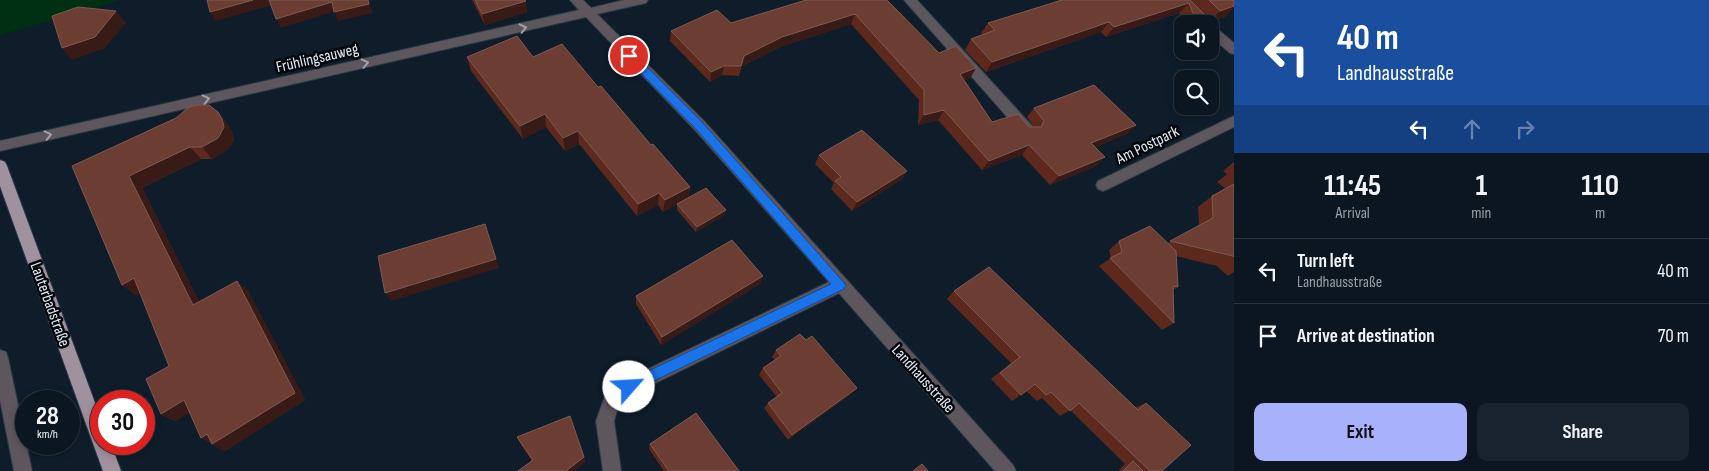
<!DOCTYPE html>
<html lang="en">
<head>
<meta charset="utf-8">
<style>
  body { margin:0; font-family:"Sofia Sans Condensed",sans-serif; background:#19232d; color:#f1f3f6; height:100vh; display:flex; flex-direction:column; font-size:19px; white-space:nowrap }
  * { box-sizing:border-box; margin:0 }
  p { font-size:16px; color:#9a9fa5 }
  .icon { flex:none; width:28px; height:28px; fill:none; stroke:currentColor; stroke-width:2; stroke-linecap:round; stroke-linejoin:round }
  .map { position:relative; flex:1; overflow:hidden }
  .side { display:flex; flex-direction:column; background:#0b1620; width:475px }
  .side>* { flex:none }
  .guide { background:#1a4fa0; color:#fff; overflow:hidden }
  .tools { position:absolute; left:1174px; top:15px; display:grid; gap:10px }
  .tools a { display:grid; place-items:center; width:45px; height:45px; border-radius:10px; background:#0b1620; box-shadow:0 2px 8px #0003,0 0 0 1px #2b353e; font-size:25px }
  .speed { position:absolute; left:15px; top:390px; display:flex; gap:10px; font-size:25px; font-weight:700; text-align:center }
  .speed>* { display:grid; place-content:center; width:65px; height:65px; border-radius:50%; background:#0b1620; box-shadow:0 2px 8px #0003,0 0 0 1px #2b353e; line-height:1 }
  .speed small { font-size:12px; font-weight:400 }
  .speed .limit { border:8px solid #d22; background:#fff; color:#111 }
  .pin { position:absolute; display:grid; place-items:center; width:42px; height:42px; color:#fff; margin:-21px; border:2px solid #fff; border-radius:50%; box-shadow:0 1px 5px #0007 }
  .me { position:absolute; width:55px; margin:-28px; rotate:64deg; stroke-linejoin:round; filter:drop-shadow(0 0 4px #0008) }
  .turn { display:flex; align-items:center; gap:18px; height:105px; padding:0 20px; font-size:22px }
  .turn .icon { width:65px; height:65px; stroke-width:2.5 }
  .turn b { display:block; font-size:35px; line-height:42px }
  .lanes { display:flex; align-items:center; height:48px; padding:0 20px; background:#0003; justify-content:center; gap:25px; direction:ltr }
  .lanes .off { opacity:.35 }
  .eta { display:flex; justify-content:space-evenly; align-items:center; height:85px; text-align:center }
  .eta b { font-size:30px; font-weight:700; line-height:35px }
  .button { display:flex; gap:10px; margin-top:auto; padding:10px 20px }
  .button a { flex:1; height:58px; border-radius:10px; background:#a7b1fc; color:#111; font-size:20px; font-weight:700; line-height:58px; text-align:center }
  .button a+a { background:#19232d; color:#f1f3f6 }
  ul { padding:0; list-style:none }
  li { display:flex; align-items:center; gap:15px; height:65px; padding:0 20px; border-top:1px solid #2b353e }
  li div { flex:1 }
  li b { display:block; font-size:19px }
  li em { font-style:normal }
  main { display:flex; flex:1; min-height:0 }
  .map>svg:first-child { display:block }
  .green { fill:#003013 }
  .lines { fill:none; stroke-linecap:round; stroke-linejoin:round }
  .minor-casing { stroke:#2d3a47; stroke-width:2 }
  .major-casing { stroke:#2d3a47; stroke-width:2 }
  .minor { fill:#5e565d; fill-rule:evenodd }
  .major { fill:#a0919f; fill-rule:evenodd }
  .wall { fill:#5d291c }
  .shaded-wall { fill:#381b17 }
  .building { fill:#6c3e33; stroke:#7e5a52 }
  .oneway { stroke:#a1a2aa }
  .route { fill:#1a73e8; stroke:#114b97 }
  .labels { text-anchor:middle; stroke-width:5; stroke-linejoin:round; paint-order:stroke }
  .street-label { font-size:16px; fill:#e4eef7; stroke:#03070c }
</style>
</head>
<body>
<main>
<div class="map">
<svg width="1234" height="471" viewBox="0 0 1234 471">
  <rect width="100%" height="100%" fill="#0f1d2a"/>
  <path class="green" d="M0,0h121l-121,35z"/>
  <g class="lines">
    <defs>
      <path id="minor" d="M570,0h13l8,8 33,-8h24l-2,3 -49,11 108,108 308,343 3,6h-21l-156,-178 -204,100 -16,11 -5,17 7,50h-18l-7,-50 10,-28 17,-12 206,-99 -134,-152 -109,-113 -586,134v-10l579,-131z
        M904,0h13l116,127 2,4 -2,4 -5,1 -5,-1z
        M1172,0h13l25,24h-14z
        M1210,25l4,1 20,17v11l-4,-1 -20,-17z
        M1234,116v11l-126,62 -5,2 -5,-2 -2,-4 2,-4z
        M0,350l6,2 2,6 24,113h-18l-14,-71z"/>
      <path id="major" d="M0,160l5,2 2,4 94,253v25h10l10,27h-18l-103,-285z"/>
    </defs>
    <use href="#minor" class="minor-casing"/>
    <use href="#major" class="major-casing"/>
    <use href="#minor" class="minor"/>
    <use href="#major" class="major"/>
  </g>
  <path class="wall" d="M472,0h53l2,12 -42,13z
    M887,0l52,53 37,15 -6,10 -6,2 28,42 42,5 -7,-10 7,-9 102,17 -10,9 -31,13 1,19 -46,19 -28,-30 -40,15 -44,-50 -20,5 1,-25 -68,-76 -71,23 -38,19 -3,10 -17,-1 -12,7 -40,-41 1,-10z
    M1062,0h172v7l-9,10 -15,4 -6,-5 -7,8h-14l-4,-11 -73,24 -5,-5 -115,40 -21,-22 6,-11 12,-4 -2,-2 7,-10z
    M467,57h66l65,30 92,100 -2,12 38,11 -2,5 -28,17 -19,-22v-6l-14,8 -5,-7 -21,11 -58,-72 -14,7 -19,-24 -23,12 -52,-68z
    M218,112l10,13 4,7 2,8 -6,10 -16,9h-11l-59,29 57,114 38,-21 11,10 57,109 -80,51 -13,-7 -22,-32 -15,9 -14,-7 8,-48 -29,-73 -4,2 -14,-10 -50,-119z
    M819,155l88,16 -6,9 -49,31 -21,-22 3,-6 -19,-19z
    M1234,162v110l-6,4 -11,-10 -41,-10 2,31 -5,3 1,33 -12,7 -63,-64 12,-8 -2,-8 10,-9 49,2 31,-17 -1,-19 14,-11 14,-7 -9,-7 10,-8 -4,-3z
    M763,276l-3,8 -99,61 -25,-41v-8z
    M954,291l182,116 10,-4 16,68h-44l7,-7 -55,-54 -10,6 -18,-18 -5,3 -11,-10 -14,10 -21,-22 20,-16 -64,-64z
    M806,340l51,48 -6,6 -63,46 -24,-32 4,-5 9,-6 -18,-22 4,-7 12,-8 -3,-3 4,-7z
    M517,437l67,20 1,5 -11,9h-56l14,-10 -12,-18z
    M650,444l89,27h-75l-15,-22z"/>
  <path class="shaded-wall" d="M253,0h17l3,5 -58,16 -5,-9z
    M368,0h4l-3,1 4,12 -35,8 -4,-9z
    M526,1l1,11 -42,13 -3,-11z
    M332,2l4,9 -55,17 -5,-9z
    M1189,3l-10,10 -73,24 8,-10z
    M1234,6v1l-9,10 -15,4 10,-10z
    M116,11l10,12 -21,25 -33,12 -10,-12z
    M855,14l-4,10 -71,23 -38,19 -3,10 5,-20 38,-19z
    M1205,15l-8,9h-7l5,-6z
    M1109,22l-8,10 -115,40 6,-10z
    M724,66l-2,9 -12,7 1,-10z
    M976,68l-6,10 -16,6 6,-10z
    M944,110l-6,10 -20,5 6,-10z
    M218,112l10,13 4,7 2,8 -6,10 -16,9 -10,-12z
    M545,114l1,13 -23,12 -3,-13z
    M1136,125l-10,9 -44,18 9,-9z
    M578,131l1,13 -14,7 -2,-13z
    M1029,145l-7,10 -40,15 7,-9z
    M190,147l11,12 -59,29 64,127 -13,-10 -64,-129z
    M1105,157l-9,9 -46,19 9,-9z
    M907,171l-6,9 -49,31 5,-9z
    M690,187l-2,12 -25,13 2,-12z
    M659,193l-1,12 -21,11 1,-12z
    M726,210l-2,5 -28,17 1,-5z
    M485,224l14,44 -108,33 -6,-8z
    M763,276l-3,8 -99,61 1,-8z
    M134,278l14,11 -12,6 -14,-10z
    M237,281l11,10 57,109 -80,51 -24,-13 6,-4z
    M857,388l-6,6 -63,46 4,-5z
    M184,400l14,7 -23,14 -14,-7z
    M584,457l1,5 -11,9h-8z"/>
  <path class="building" d="M207,0h46l-43,12z
    M269,0h99l1,4 -35,8 -2,-10 -56,17z
    M475,0h50l1,1 -44,13z
    M806,0h81l52,53 17,-7 20,22 -16,6 32,48 26,-8 11,13h12l3,-6 -10,-13 60,-23 42,40 -45,18 14,14 -46,19 -30,-31 -40,16 -45,-51 -20,5v-25l-69,-76 -73,23 -38,19 -3,10h-17l-13,6 -40,-41 46,-21 14,13z
    M1062,0h128l15,15 -10,3 -6,-15 -75,24 -5,-5 -117,40 -21,-23 24,-9 -7,-7z
    M1209,0h25v6l-14,5z
    M78,7l38,4 -21,26 -33,11 -10,-32z
    M517,36l16,21 29,-13 36,43 3,-1 50,59 2,-1 37,43 -25,13 -6,-7 -21,11 -60,-73 -15,7 -18,-24 -25,12 -53,-69z
    M197,105h12l9,7 4,7 2,8 -6,11 -16,9h-12l-61,29 64,129 44,-24 58,112 -83,51 -5,-10 -6,4 -17,-38 -23,14 -15,-35 23,-13 -35,-88 -12,7 -50,-119 104,-48 13,-11z
    M862,130l45,41 -50,31 -22,-21 6,-4 -22,-22z
    M1234,184v73l-1,-1 -63,-15 43,-23 -1,-22z
    M706,188l20,22 -29,17 -20,-23z
    M485,224l11,35 -111,34 -7,-37z
    M1150,226l26,25 2,36 -5,-1 1,37 -64,-65 12,-6 -3,-11z
    M732,240l31,36 -101,61 -26,-41z
    M989,267l149,143 8,-7 45,42 -29,26h-12l-71,-68 -9,8 -19,-19 -5,3 -11,-11 -14,11 -21,-22 20,-16 -66,-66z
    M800,334l6,6 6,-4 45,52 -65,47 -24,-32 14,-10 -19,-25 18,-12 -5,-6z
    M696,413l43,58h-70l-19,-27z
    M570,416l14,41 -18,14h-48l15,-11 -16,-23z
    M1133,461l10,10h-20z
    M922,464l6,7h-15z"/>
  <defs><path id="oneway-chevron" d="M-2-3.5L2.5 0L-2 3.5" fill="none" stroke-width="1.6" stroke-linecap="round" stroke-linejoin="round" transform="scale(1.25)"/></defs>
  <g class="oneway">
    <use href="#oneway-chevron" transform="translate(523 28) rotate(-13)"/>
    <use href="#oneway-chevron" transform="translate(365 63) rotate(-13)"/>
    <use href="#oneway-chevron" transform="translate(206 99) rotate(-13)"/>
    <use href="#oneway-chevron" transform="translate(48 135) rotate(-13)"/>
  </g>
  <path class="route" d="M629,52l4,1 70,70 143,162 -2,4 -215,104 -4,-2 -2,-4 2,-5 206,-98 -135,-155 -70,-71 -1,-2z"/>
  <g class="labels">
    <g class="street-label">
      <text transform="translate(317 57) rotate(-13)" y="6">Frühlingsauweg</text>
      <text transform="translate(1147 144) rotate(-26)" y="6">Am Postpark</text>
      <text transform="translate(51 304) rotate(70)" y="6">Lauterbadstraße</text>
      <text transform="translate(924 378) rotate(48)" y="6">Landhausstraße</text>
    </g>
  </g>
</svg>
<div class="tools">
<a><svg class="icon" aria-label="sound" viewBox="0 0 24 24"><path d="M4 9h4l5-4v14l-5-4H4zM17 9q2 3 0 6"/></svg></a>
<a><svg class="icon" aria-label="search" viewBox="0 0 24 24"><circle cx="10" cy="10" r="6"/><path d="M15 15l6 6"/></svg></a>
</div>
<div class="speed"><div>28<small>km/h</small></div><div class="limit">30</div></div>
<div class="pin" style="left:629px;top:56px;background:#d93025"><svg class="icon" aria-label="arrive" viewBox="0 0 24 24"><path d="M6 21V4h12l-3 4 3 4H6"/></svg></div>
<svg class="me" style="left:629px;top:387px" viewBox="-20 -20 40 40"><circle r="19" fill="#fff"/><path d="M0-13L10 11 0 6-10 11z" fill="#1a73e8"/></svg>
</div>
<section class="side">
<div class="guide">
<div class="turn"><svg class="icon" aria-label="left" viewBox="0 0 24 24"><path d="M17 20v-9H6M10 6l-5 5 5 5"/></svg><div><b>40 m</b>Landhausstraße</div></div>
<div class="lanes"><svg class="icon" aria-label="left" viewBox="0 0 24 24"><path d="M17 20v-9H6M10 6l-5 5 5 5"/></svg><svg class="icon off" aria-label="ahead" viewBox="0 0 24 24"><path d="M12 20V5M6 11l6-6 6 6"/></svg><svg class="icon off" aria-label="right" viewBox="0 0 24 24"><path d="M7 20v-9h11M14 6l5 5-5 5"/></svg></div>
</div>
<div class="eta">
<div><b>11:45</b><p>Arrival</p></div>
<div><b>1</b><p>min</p></div>
<div><b>110</b><p>m</p></div>
</div>
<ul>
<li><svg class="icon" aria-label="left" viewBox="0 0 24 24"><path d="M17 20v-9H6M10 6l-5 5 5 5"/></svg><div><b>Turn left</b><p>Landhausstraße</p></div><em>40 m</em></li>
<li><svg class="icon" aria-label="arrive" viewBox="0 0 24 24"><path d="M6 21V4h12l-3 4 3 4H6"/></svg><div><b>Arrive at destination</b></div><em>70 m</em></li>
</ul>
<div class="button"><a>Exit</a><a>Share</a></div>
</section>
</main>
</body>
</html>
